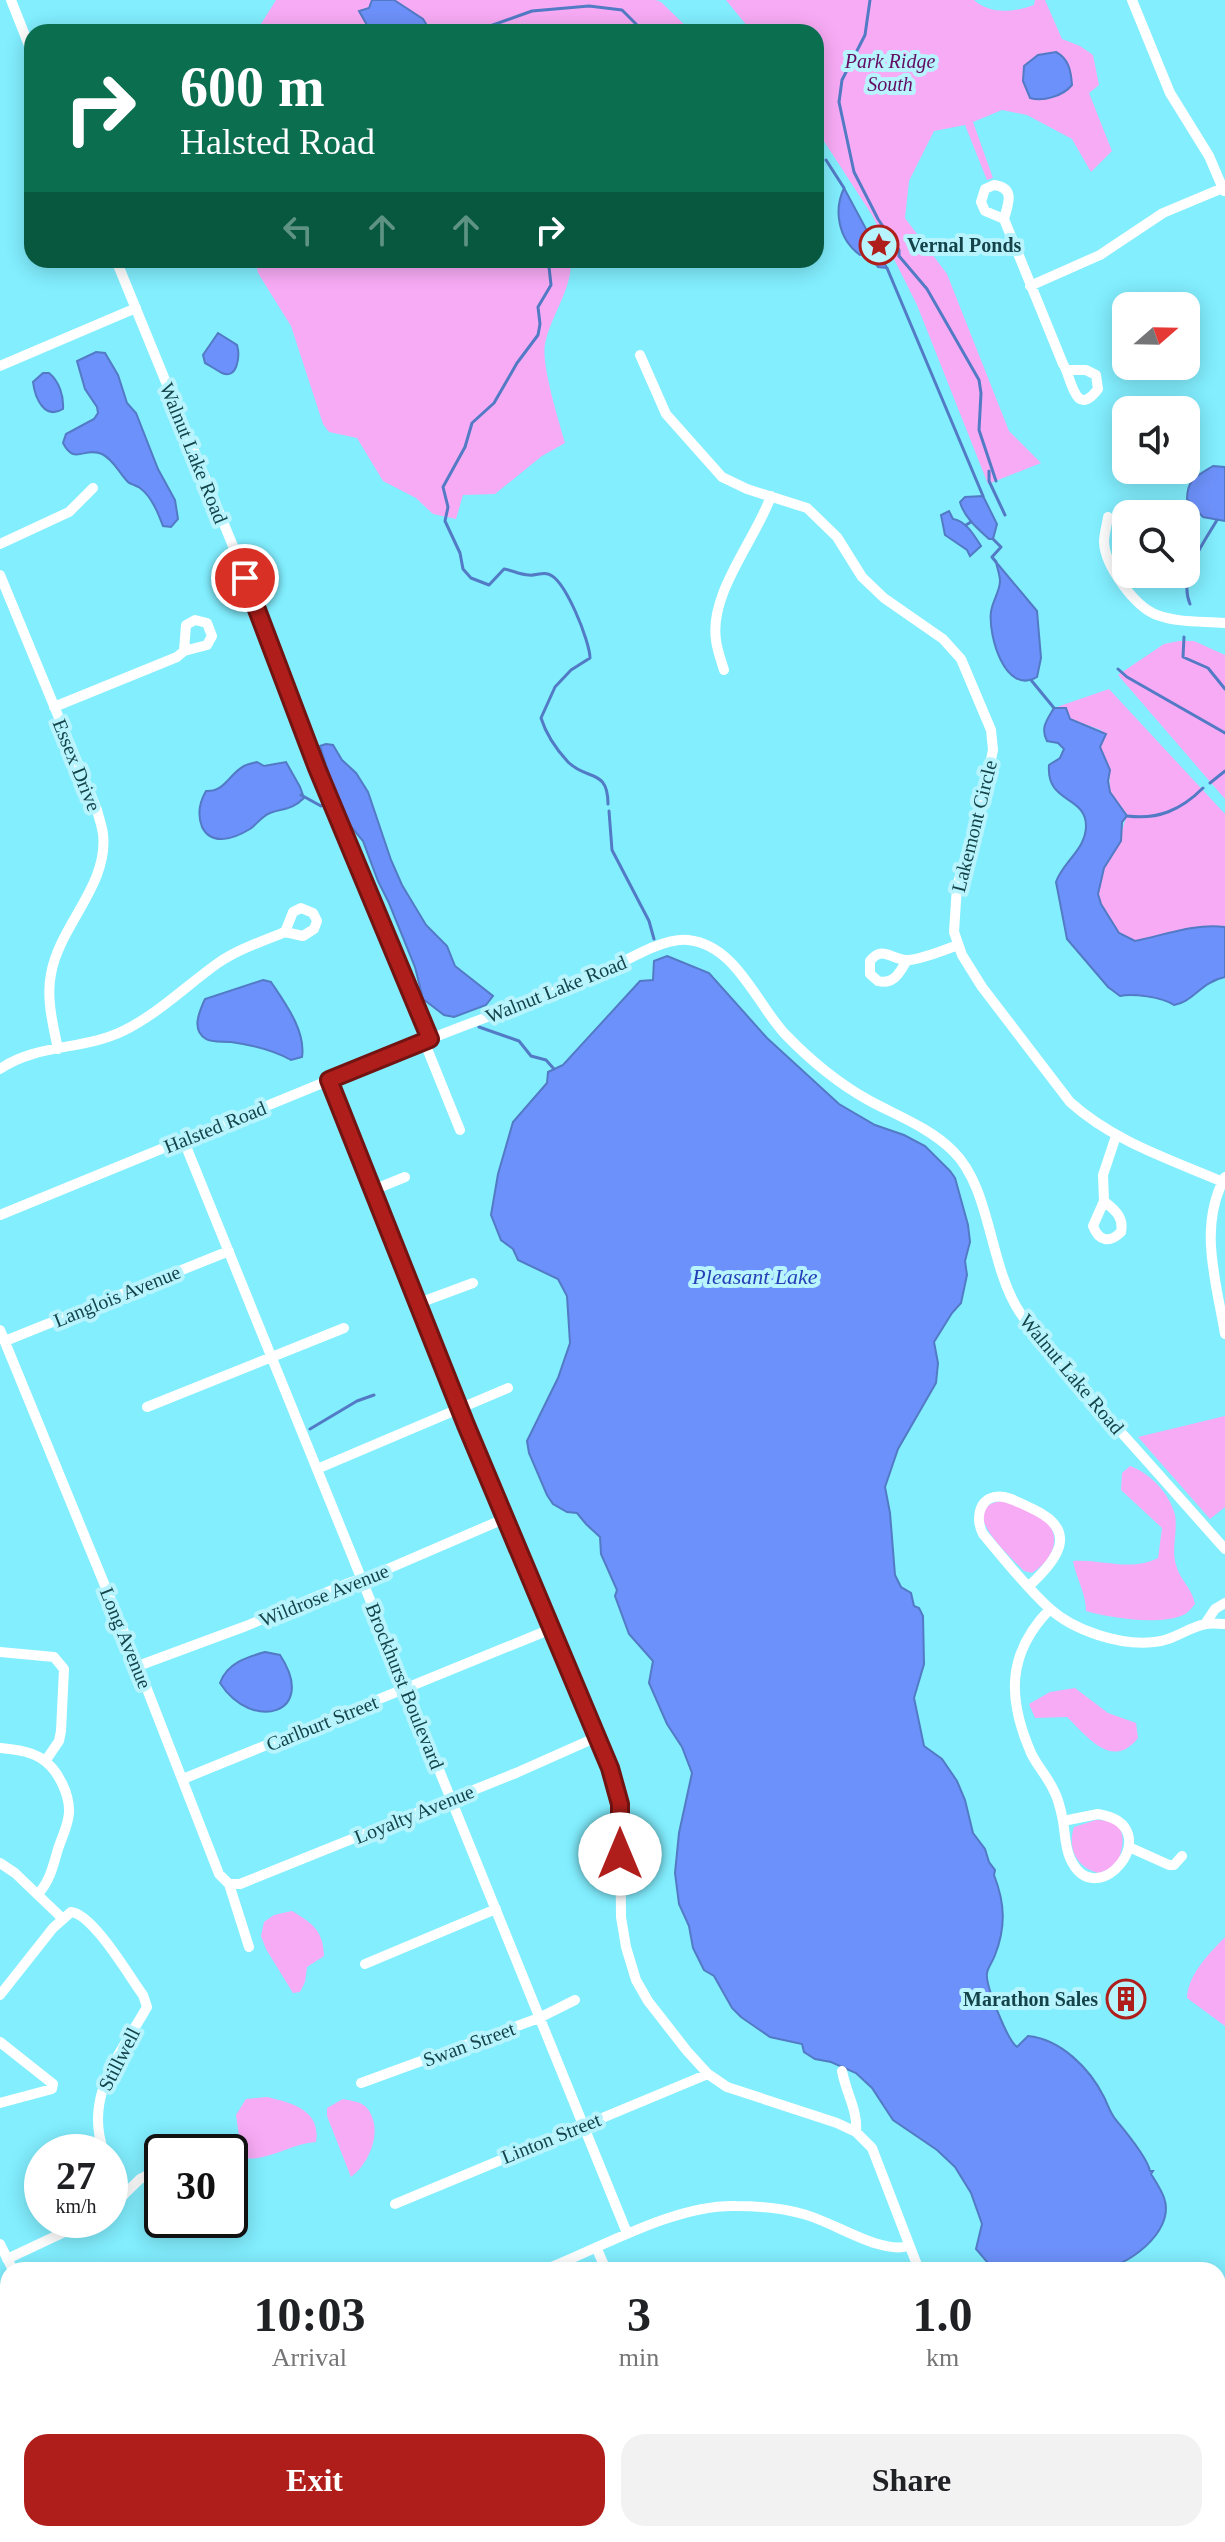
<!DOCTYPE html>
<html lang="en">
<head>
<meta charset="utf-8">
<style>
  body { margin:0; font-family:"Times New Roman",serif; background:#f2f2f2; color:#202124; height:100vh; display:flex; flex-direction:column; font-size:30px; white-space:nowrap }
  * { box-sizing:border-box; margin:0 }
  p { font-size:26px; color:#757577 }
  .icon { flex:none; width:44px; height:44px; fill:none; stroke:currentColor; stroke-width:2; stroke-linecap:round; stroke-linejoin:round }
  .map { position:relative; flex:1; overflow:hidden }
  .drawer { position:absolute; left:0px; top:2262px; width:1226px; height:280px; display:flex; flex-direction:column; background:#fff; border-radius:24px 24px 0 0; box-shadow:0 4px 20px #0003 }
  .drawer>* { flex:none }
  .hud { position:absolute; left:24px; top:24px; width:800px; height:244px; border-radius:24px; box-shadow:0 4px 20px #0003; background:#0b6e4f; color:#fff; overflow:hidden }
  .needle { width:52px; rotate:70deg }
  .fabs { position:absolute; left:1112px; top:292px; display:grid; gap:16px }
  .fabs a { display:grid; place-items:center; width:88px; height:88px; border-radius:16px; background:#fff; box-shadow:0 4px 20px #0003; font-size:40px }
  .speed { position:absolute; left:24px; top:2134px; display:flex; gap:16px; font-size:40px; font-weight:700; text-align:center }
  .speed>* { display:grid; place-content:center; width:104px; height:104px; border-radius:50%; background:#fff; box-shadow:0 4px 20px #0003; line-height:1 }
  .speed small { font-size:20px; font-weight:400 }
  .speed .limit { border:4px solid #111; border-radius:12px; background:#fff; color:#111 }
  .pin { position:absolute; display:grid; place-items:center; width:68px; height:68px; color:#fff; margin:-34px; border:4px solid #fff; border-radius:50%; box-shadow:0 2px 8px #0007 }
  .me { position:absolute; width:88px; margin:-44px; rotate:0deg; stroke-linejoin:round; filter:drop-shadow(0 0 6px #0008) }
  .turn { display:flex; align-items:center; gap:28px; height:168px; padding:0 24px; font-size:36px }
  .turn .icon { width:104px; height:104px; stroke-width:2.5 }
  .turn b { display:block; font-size:56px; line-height:68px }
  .lanes { display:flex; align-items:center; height:76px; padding:0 24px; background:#0003; justify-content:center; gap:40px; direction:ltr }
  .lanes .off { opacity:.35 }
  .eta { display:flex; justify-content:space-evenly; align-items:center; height:136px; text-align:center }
  .eta b { font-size:48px; font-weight:700; line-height:56px }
  .button { display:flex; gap:16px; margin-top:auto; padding:16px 24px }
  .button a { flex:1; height:92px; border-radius:24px; background:#af1e1b; color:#fff; font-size:32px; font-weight:700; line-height:92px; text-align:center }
  .button a+a { background:#f2f2f2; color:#202124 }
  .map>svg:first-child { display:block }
  .green { fill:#f8abf5 }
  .water { fill:#6d91fa; stroke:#527ac5; stroke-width:2 }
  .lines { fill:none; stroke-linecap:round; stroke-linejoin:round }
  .stream { stroke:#527ac5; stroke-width:3 }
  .minor { stroke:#fff; stroke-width:10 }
  .route-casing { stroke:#721412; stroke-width:20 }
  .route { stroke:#af1e1b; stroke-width:14 }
  .labels { text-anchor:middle; stroke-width:8; stroke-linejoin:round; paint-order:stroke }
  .park-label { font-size:20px; font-style:italic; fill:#630c63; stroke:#b8f4fd }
  .poi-label { font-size:20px; font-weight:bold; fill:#14444a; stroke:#b8f4fd; text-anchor:start }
  .street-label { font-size:20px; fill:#14444a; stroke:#b8f4fd }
  .water-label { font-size:22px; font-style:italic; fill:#253eb6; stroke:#b8f4fd }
</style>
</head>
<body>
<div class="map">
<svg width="1225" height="2542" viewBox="0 0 1225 2542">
  <rect width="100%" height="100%" fill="#82eefe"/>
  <path class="green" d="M276,0h96l-3,8 -6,1 8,23h-115z
    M394,0h262l5,2 31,30h-261l-8,-13z
    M726,0h248c16,15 42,12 60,5l1,-5h10l17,39 18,7 13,9 6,30 -10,8 23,58 -21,21 -19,-33 -45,-24 -25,-5 -29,12 20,56 -6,2 -22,-55 -31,6 -25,50 -4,37 42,56 62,157 32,32 -53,21 -71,-179 -45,-90 -56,-86v-97h-64z
    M255,260h316c1,30 -20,55 -26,84 -4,21 14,77 20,99l-23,13 -47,38 -32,1 -7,24 -23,-5 -17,-16 -33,-17 -26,-43 -28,-6 -6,-8 -32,-98 -33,-53z
    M1179,641h15l31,14v144l-107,-124 46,-31z
    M1109,689l116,125v113h-25l-68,14 -13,-8 -18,-29 -3,-10 6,-26 14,-23 9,-31 -17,-22 -1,-26 -9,-19 5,-11 -4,-6 -31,-11 -5,-10 -11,-1z
    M1225,1416v91l-15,12 -72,-82z
    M1130,1466c20,7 40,28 45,49 3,17 -4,34 1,50 4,15 16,23 19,39 -4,5 -8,10 -14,12 -25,9 -70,2 -95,-5 0,-18 -10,-33 -13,-50 30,-2 57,11 85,-3l4,-30 -41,-38 1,-17z
    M1001,1501c9,1 16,5 24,9 6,3 13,5 18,9 22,17 8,43 -11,54l-8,-2c-13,-14 -69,-62 -23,-70z
    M1075,1688l33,25 28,10 2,15c-26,33 -51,-2 -71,-21l-32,1 -6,-14 21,-12z
    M1096,1820c33,0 29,22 21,45l-17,8c-23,-4 -33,-25 -26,-46z
    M292,1911c21,13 31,19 32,45l-17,11 -2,15 -5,10 -7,1 -27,-44 -5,-13 3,-14 10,-7z
    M1225,1937v89l-38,-28c1,-24 22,-44 38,-61z
    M267,2097c25,6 54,13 49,45 -27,2 -48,20 -74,16l-6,-43 10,-16z
    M343,2099c8,2 18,2 24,9 17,21 3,55 -16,69l-24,-61v-8z"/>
  <path class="water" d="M372,0h22l29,19 8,13h-60l-12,-21 10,-3z
    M1056,52c13,7 15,19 16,33 -9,11 -29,17 -42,13l-7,-17 1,-15 14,-11z
    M844,188l43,80 -9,-1 -10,-14 -8,2c-23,-17 -26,-46 -16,-67z
    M218,333l19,12c3,10 1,35 -15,28 -6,-3 -11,-7 -17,-10l-2,-8z
    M96,352l9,1 13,22 9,28 9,10 22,56 17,31 3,19 -7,8 -8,-1c-5,-13 -11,-29 -23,-38 -2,-2 -10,-4 -12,-6 -9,-9 -14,-22 -26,-28 -18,-8 -27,12 -39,-11l3,-9 28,-15 4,-6 -1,-6 -12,-18 -8,-28z
    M43,373h6c10,8 15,23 14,36 -18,11 -28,-10 -30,-27z
    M1213,466l12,1v54l-22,-4 -16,-18c0,-20 10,-23 26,-33z
    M983,496l14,28 -4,15h-4c-12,-11 -25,-22 -29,-37l5,-5z
    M949,511l4,8c13,2 21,16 28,27l-11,10 -3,-6 -22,-15 -4,-20z
    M996,562l41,49 4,47 -4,19c-32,19 -49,-42 -46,-65 1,-10 9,-21 9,-31 0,-6 -3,-13 -4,-19z
    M1054,708h12l4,11 36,15 -6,13 10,23 -2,11 2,11 17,24 -5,6 -1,19 -17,27 -6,26 3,10 18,29 16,8c30,-6 59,-18 90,-14v50c-24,5 -32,25 -51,28 -12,-8 -42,-12 -54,-9l-12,-9 -41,-48 -11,-57c7,-20 30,-33 30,-56 0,-31 -40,-22 -37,-61l11,-7 4,-9 -6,-6 -11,-2c-7,-13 0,-21 7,-33z
    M326,744l7,1 9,15 14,13 12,19 23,68 11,25 24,40 21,21 8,20 38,30 -7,9 -32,12 -10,-2 -21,-16 -8,-32 -26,-64 -11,-22 -15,-40 -14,-17 -12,-25 -17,-53z
    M257,762l7,4 22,-4 14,25 4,11c-12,12 -20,10 -34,15 -8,3 -13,11 -20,16 -15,9 -38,18 -48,-2 -5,-13 -3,-24 4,-36 19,1 23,-17 38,-25 4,-2 9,-3 13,-4z
    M667,956l42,17 58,65 72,66 36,21 29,10 21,11 25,25 5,7 13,47 2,17 -5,19 2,14 -6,28 -9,10 -18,29 4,21 -2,20 -38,66 -13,38 5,26 5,62 6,12 10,6 3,13 5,2 4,8 1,48 -10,34 10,48 18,13 15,22 8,19 8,33 12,16 4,13 6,8 -1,5c11,28 12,52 1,80 -2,6 -7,12 -8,18 -2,12 21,68 30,74l11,-11c33,3 62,33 76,61 4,8 6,16 12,23 10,12 31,37 34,51h3l-2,3c5,8 12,18 14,27 8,32 -38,66 -66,69 -34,4 -71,0 -105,0l-18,-21 6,-25 -11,-31 -16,-26 -18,-17 -44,-30 -21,-32 -16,-15 -25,-11 -16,-3 -11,-7 -2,-8 -32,-7 -29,-20 -9,-9 -18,-32 -10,-6 -11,-22 -4,-22 -10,-22 -4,-31 4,-40 13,-60 -10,-26 -15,-23 -18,-41 4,-22 -24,-27 -14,-38 2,-6 -16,-36 -1,-17 -14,-13 -9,-11 -10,-1 -14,-8 -6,-9 -18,-42 -2,-12 31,-63 12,-35 -3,-47 -9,-17 -40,-19 -5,-11 -12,-9 -10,-25 7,-41 15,-52 34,-39 1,-11 15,-7 77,-84 13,-1 1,-19z
    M263,980l8,2c14,21 35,49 31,75l-11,3c-18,-10 -39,-15 -60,-18 -7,-1 -19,1 -25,-3 -15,-9 -7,-27 -1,-40z
    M265,1652l15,3c39,59 -28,78 -60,28 7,-20 27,-26 45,-31z"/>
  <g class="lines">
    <path class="stream" d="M870,0l-5,35 -23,45 -3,22 15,70 24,47 21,31v6l28,33 52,91 2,13 -2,37 17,51
      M473,32l59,-21 57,-5 33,4 22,22
      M826,160l18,28
      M545,260l4,7 2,18 -13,22 2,17 -2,11 -21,28 -23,40 -22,20 -7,24 -22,40 5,20 -3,14 15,32 3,16 8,9 18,7 15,-16c8,1 16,6 25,6 6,1 13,-3 19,-1 17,4 42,68 42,84l-19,12 -16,17 -14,31c5,16 15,31 27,44 19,19 40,6 40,42
      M887,268l96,228
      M989,471v10l16,34
      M966,525l5,-3
      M993,539l8,8 -9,10 4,5
      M1190,604c-12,-28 13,-60 27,-84
      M1184,637l-1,20 25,11 17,21
      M1118,669l9,8 98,56
      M1031,680l23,28
      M1210,783l15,-12
      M301,795l20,11 16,-7
      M609,811l3,39 37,71 5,18
      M1127,816c31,4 54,-6 76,-28
      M479,1027l40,14 12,15 15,4 8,9
      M310,1429l47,-28 17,-6
      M705,2534l3,8
      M1072,2534l1,8
      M782,2542l11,-8"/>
    <path class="minor" d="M11,0l21,53
      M1132,0l38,93 39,63 15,35
      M994,185c22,3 14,19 10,34l-19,-8 -4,-9 4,-13z
      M1004,219l59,145c8,10 11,57 35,25l-2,-14 -10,-5h-18
      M116,260l119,291 82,217 113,271c52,-21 105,-39 158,-60 28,-11 71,-42 100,-39 48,5 68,63 97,94 25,26 54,50 85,67 28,15 60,27 83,50 38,37 36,114 66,160 23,36 54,67 81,98 42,46 83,93 125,140
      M1030,286l70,-31 63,-42 62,-26
      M640,355l26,59 56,63 25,12 60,19 30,29 25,40 22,21 59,41 18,20 30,71 2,20 -11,53 -25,83 -3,46 8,23 20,32 88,115c43,39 99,57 153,80
      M0,366l136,-58
      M1108,517c-1,8 -4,17 -4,25 1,24 31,65 53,73 22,8 45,6 68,8
      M0,544l69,-32 24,-24
      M0,575l97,235c2,8 5,16 6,24 6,51 -44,92 -52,140 -5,24 2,51 7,75
      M724,670c-3,-10 -7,-20 -8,-30 -7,-47 39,-99 55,-144
      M54,707l123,-50 7,-6 23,-6 5,-9 -5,-13 -12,-3 -9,5 -2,26
      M301,908l12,5 4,8 -3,8 -11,7 -18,-4 8,-20z
      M907,960c-7,12 -13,25 -29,21l-8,-7v-13c12,-16 21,-2 36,-1 12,1 41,-11 52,-15
      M424,1041l36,89
      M0,1069c36,-25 84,-19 123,-38 35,-17 64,-46 95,-68 20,-14 45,-22 67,-31
      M329,1080l137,345 144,343 10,36 1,113 5,30 10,33 12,21 39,50 21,23 19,13 110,36 19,9 16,16 47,122
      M183,1139l444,1094
      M1225,1177c-27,50 -9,103 0,157
      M373,1190l32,-13
      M1104,1201c11,9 20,16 17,31 -11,11 -22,10 -28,-6l11,-25 -1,-26 13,-39
      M0,1215l430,-176
      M419,1303l54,-20
      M0,1330l138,336 81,208 10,10 20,63
      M5,1341l224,-90
      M147,1407l197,-79
      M317,1469l191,-81
      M1030,1585c27,-25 50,-54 3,-76 -9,-4 -19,-10 -29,-12 -24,-4 -30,20 -21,37 21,25 42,52 66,74 25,23 72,38 105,34 19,-1 34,-15 52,-18 6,-1 13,0 19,0
      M1050,1609c-43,44 -43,89 -19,144 6,13 17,24 23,38 5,9 7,20 9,30
      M1205,1624l10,-15 10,-6
      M0,1652l54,5 10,12 -3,62 -2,10 -13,19
      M138,1666l108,-40 105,-44 18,-5 137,-59
      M0,1748c13,1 31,3 42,11 16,10 28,36 27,54 -1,13 -7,24 -11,36 -5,17 -8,32 -20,45
      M183,1779l368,-150
      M1098,1814c73,12 -2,104 -28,44 -5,-11 -5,-25 -7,-37z
      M1129,1847l40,18h5l8,-9
      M0,1863l15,10 48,46
      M229,1884h11l276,-111 81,-36
      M365,1964l131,-55
      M0,1995l53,-67 18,-16c22,2 58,64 72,83l4,12c-26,46 -64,89 -43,145
      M0,2042l53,42 -1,5 -52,14
      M842,2071c4,22 16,39 14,61
      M361,2083l178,-65 36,-18
      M205,2152l13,-5
      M110,2168l14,27
      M395,2204l313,-130
      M110,2208l30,-29 22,-11
      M0,2244l13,26
      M597,2249l9,21
      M7,2259l83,-39
      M544,2270c57,-22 131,-66 192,-64 23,0 46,2 67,8 29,7 78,41 105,32
      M0,2292l8,-8
      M1218,2403l7,-17
      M8,2406l-7,13 7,28
      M0,2492l8,-5
      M85,2534l3,8
      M220,2534l1,8
      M492,2534l7,6 20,-6
      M713,2534l4,8
      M1028,2534l3,8
      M123,2542l2,-8
      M1156,2542h10"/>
  </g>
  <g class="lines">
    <defs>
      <path id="route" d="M245,578l72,190 113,271 -101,41 137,345 144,343 10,36v50"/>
    </defs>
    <use href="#route" class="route-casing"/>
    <use href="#route" class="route"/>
  </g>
  <defs>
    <symbol id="sight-ring" viewBox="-11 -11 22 22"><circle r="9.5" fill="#b8f4fd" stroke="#af1e1b" stroke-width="1.5"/><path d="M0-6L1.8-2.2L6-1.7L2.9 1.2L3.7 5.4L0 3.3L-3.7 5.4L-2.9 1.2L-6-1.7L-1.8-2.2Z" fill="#af1e1b"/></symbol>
    <symbol id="building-ring" viewBox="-11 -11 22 22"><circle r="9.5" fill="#b8f4fd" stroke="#af1e1b" stroke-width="1.5"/><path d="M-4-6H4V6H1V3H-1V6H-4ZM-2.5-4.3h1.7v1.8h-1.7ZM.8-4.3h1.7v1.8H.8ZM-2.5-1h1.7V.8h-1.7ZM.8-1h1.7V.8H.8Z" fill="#af1e1b"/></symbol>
  </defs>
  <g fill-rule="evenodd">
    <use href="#sight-ring" x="857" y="223" width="44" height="44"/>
    <use href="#building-ring" x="1104" y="1977" width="44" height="44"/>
  </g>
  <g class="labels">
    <g class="park-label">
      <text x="890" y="68">Park Ridge<tspan x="890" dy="23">South</tspan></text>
    </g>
    <g class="poi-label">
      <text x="907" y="252">Vernal Ponds</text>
      <text x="1098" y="2006" text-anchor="end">Marathon Sales</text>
    </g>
    <g class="street-label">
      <text transform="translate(194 453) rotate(68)" y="7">Walnut Lake Road</text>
      <text transform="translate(77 765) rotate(68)" y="7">Essex Drive</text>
      <text transform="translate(974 826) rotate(-76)" y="7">Lakemont Circle</text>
      <text transform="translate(556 989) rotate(-22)" y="7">Walnut Lake Road</text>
      <text transform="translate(215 1127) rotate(-22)" y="7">Halsted Road</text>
      <text transform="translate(117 1296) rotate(-22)" y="7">Langlois Avenue</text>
      <text transform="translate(1072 1374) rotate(50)" y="7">Walnut Lake Road</text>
      <text transform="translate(324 1595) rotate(-22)" y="7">Wildrose Avenue</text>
      <text transform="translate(126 1638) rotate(68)" y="7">Long Avenue</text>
      <text transform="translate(405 1686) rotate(68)" y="7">Brockhurst Boulevard</text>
      <text transform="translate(322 1723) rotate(-22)" y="7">Carlburt Street</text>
      <text transform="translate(414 1814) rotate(-22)" y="7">Loyalty Avenue</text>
      <text transform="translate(469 2044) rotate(-20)" y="7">Swan Street</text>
      <text transform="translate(119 2059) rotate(-63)" y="7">Stillwell</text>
      <text transform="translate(551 2138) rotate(-22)" y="7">Linton Street</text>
    </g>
    <g class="water-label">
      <text x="755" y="1284">Pleasant Lake</text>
    </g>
  </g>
</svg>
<div class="fabs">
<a><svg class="needle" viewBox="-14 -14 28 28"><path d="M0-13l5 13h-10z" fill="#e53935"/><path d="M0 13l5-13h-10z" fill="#757577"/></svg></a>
<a><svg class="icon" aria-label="sound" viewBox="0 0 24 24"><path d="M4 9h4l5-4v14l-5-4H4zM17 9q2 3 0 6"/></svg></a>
<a><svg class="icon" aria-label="search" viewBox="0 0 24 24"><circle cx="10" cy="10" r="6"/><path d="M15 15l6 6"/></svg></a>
</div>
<div class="speed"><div>27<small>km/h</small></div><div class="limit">30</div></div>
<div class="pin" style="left:245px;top:578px;background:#d93025"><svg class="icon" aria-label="arrive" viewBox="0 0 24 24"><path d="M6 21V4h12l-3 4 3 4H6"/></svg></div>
<svg class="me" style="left:620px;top:1854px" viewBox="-20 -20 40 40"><circle r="19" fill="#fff"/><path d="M0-13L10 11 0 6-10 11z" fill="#af1e1b"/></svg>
<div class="hud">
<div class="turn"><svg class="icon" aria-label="right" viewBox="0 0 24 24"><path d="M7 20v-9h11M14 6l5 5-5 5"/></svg><div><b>600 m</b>Halsted Road</div></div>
<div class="lanes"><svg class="icon off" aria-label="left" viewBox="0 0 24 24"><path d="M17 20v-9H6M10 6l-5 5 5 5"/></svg><svg class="icon off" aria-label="ahead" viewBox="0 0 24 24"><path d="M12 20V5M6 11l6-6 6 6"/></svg><svg class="icon off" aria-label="ahead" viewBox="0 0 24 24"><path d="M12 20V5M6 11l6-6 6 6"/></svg><svg class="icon" aria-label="right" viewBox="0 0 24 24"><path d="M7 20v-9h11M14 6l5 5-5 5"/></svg></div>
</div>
<section class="drawer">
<div class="eta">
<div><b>10:03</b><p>Arrival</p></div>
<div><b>3</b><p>min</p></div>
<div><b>1.0</b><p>km</p></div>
</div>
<div class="button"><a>Exit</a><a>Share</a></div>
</section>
</div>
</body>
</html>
